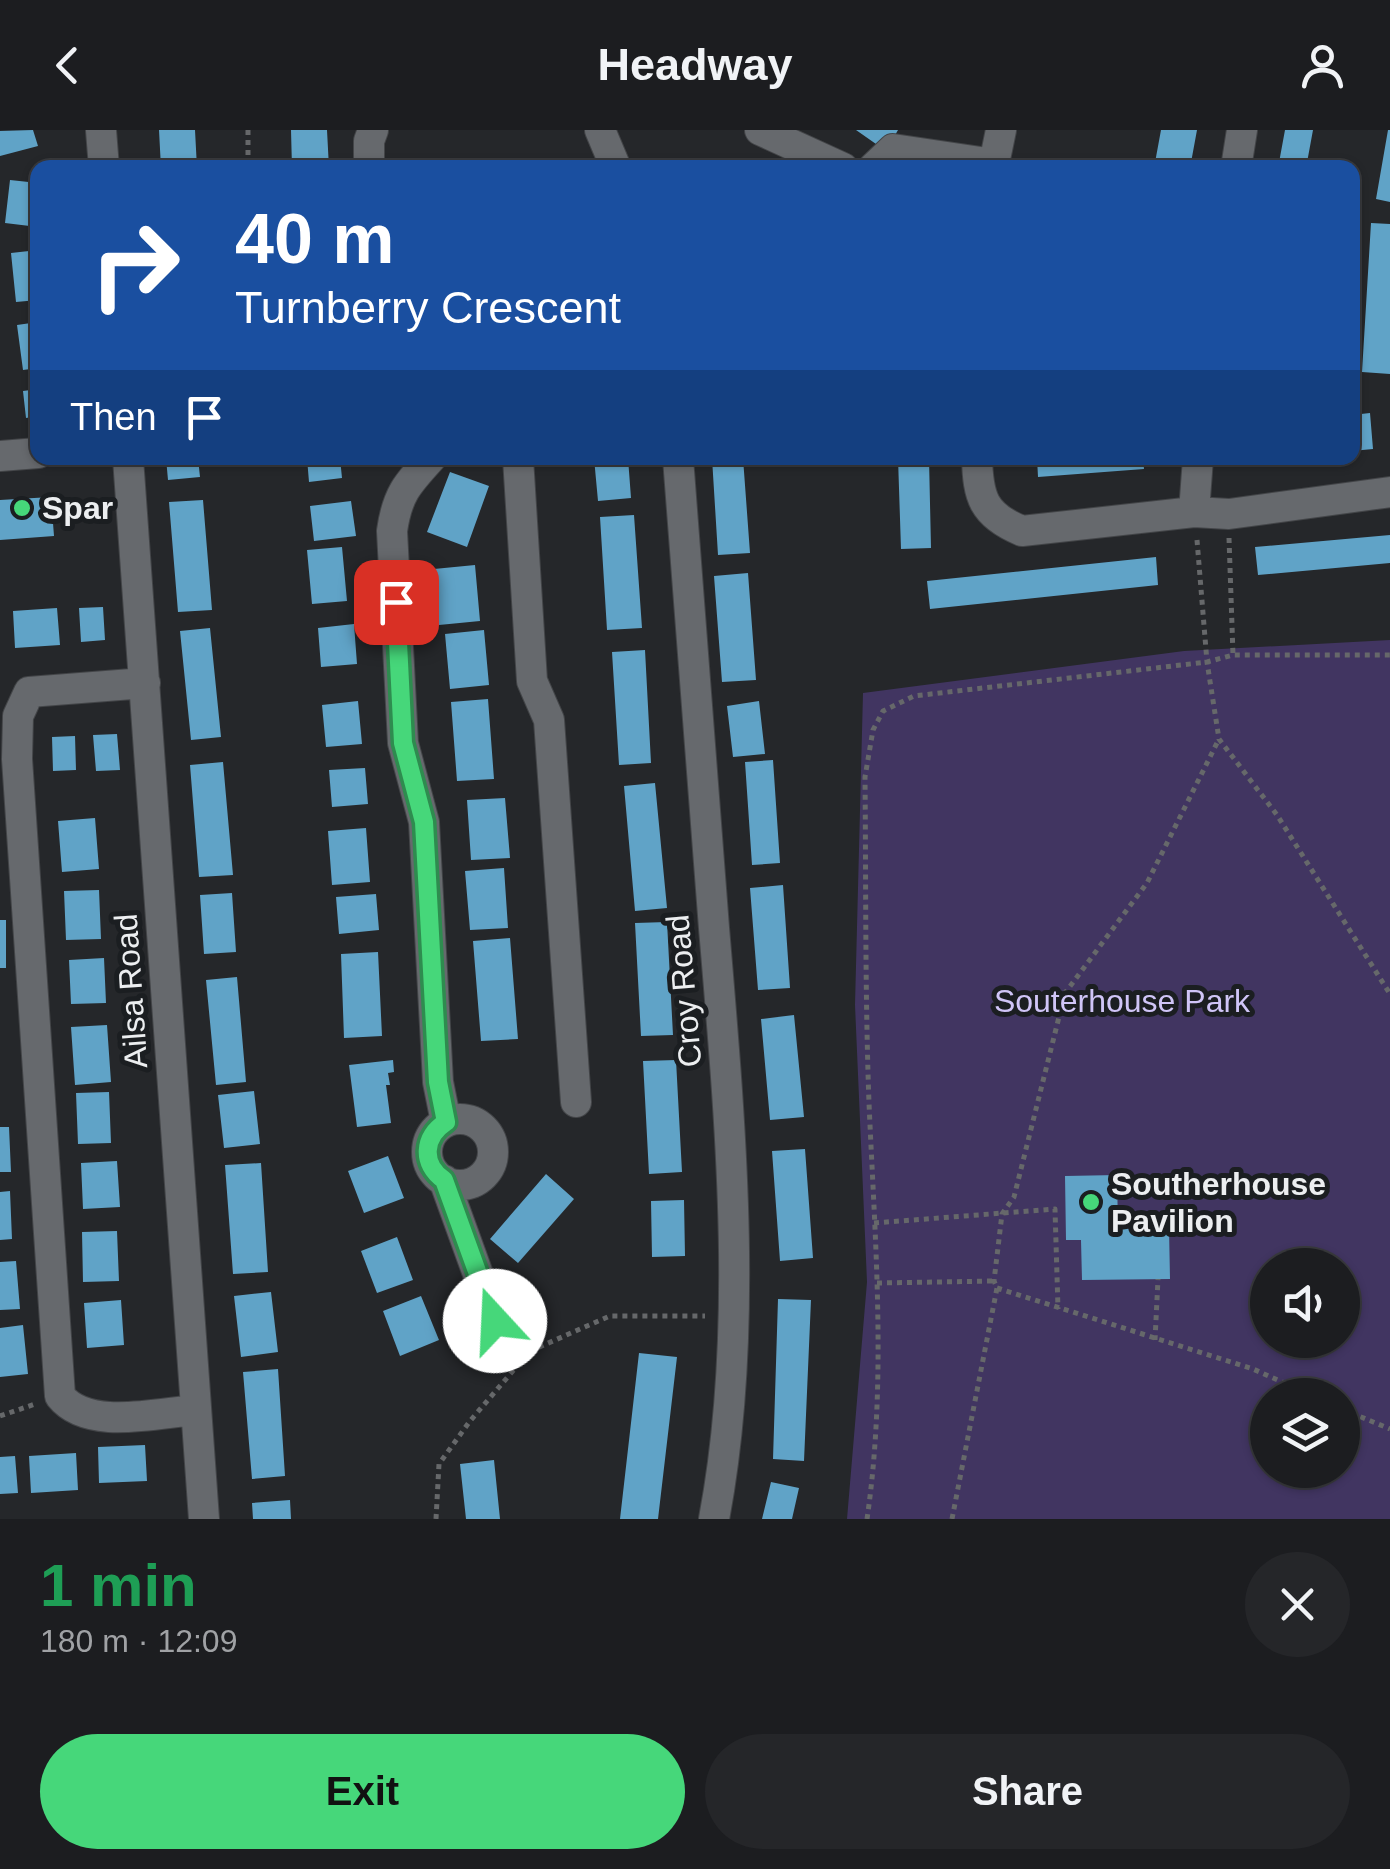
<!DOCTYPE html>
<html lang="en">
<head>
<meta charset="utf-8">
<style>
  body { margin:0; font-family:Helvetica,sans-serif; background:#252629; color:#f1f3f6; height:100vh; display:flex; flex-direction:column; font-size:38px; white-space:nowrap }
  * { box-sizing:border-box; margin:0 }
  p { font-size:32px; color:#a0a2a5 }
  .icon { flex:none; width:55px; height:55px; fill:none; stroke:currentColor; stroke-width:2; stroke-linecap:round; stroke-linejoin:round }
  .map { position:relative; height:1389px; overflow:hidden }
  .sheet { display:flex; flex-direction:column; background:#1c1d20; flex:1 }
  .sheet>* { flex:none }
  .top-card { position:absolute; left:30px; top:30px; width:1330px; height:305px; border-radius:20px; box-shadow:0 2px 8px #0004,0 0 0 2px #3a3b3e; background:#1a4fa0; color:#fff; overflow:hidden }
  .fabs { position:absolute; left:1250px; top:1118px; display:grid; gap:20px }
  .fabs a { display:grid; place-items:center; width:110px; height:110px; border-radius:50%; background:#1c1d20; box-shadow:0 2px 8px #0004,0 0 0 2px #3a3b3e; font-size:50px }
  .pin { position:absolute; display:grid; place-items:center; width:85px; height:85px; color:#fff; margin:-42px; border-radius:20px; box-shadow:0 5px 15px #0006 }
  .me { position:absolute; width:110px; margin:-55px; rotate:340deg; stroke-linejoin:round; filter:drop-shadow(0 0 8px #0008) }
  .turn { display:flex; align-items:center; gap:35px; height:210px; padding:0 40px; font-size:45px }
  .turn .icon { width:130px; height:130px; stroke-width:2.5 }
  .turn b { display:block; font-size:70px; line-height:85px }
  .then { display:flex; align-items:center; height:95px; padding:0 40px; background:#0003; gap:20px; font-size:38px }
  .round { display:grid; place-items:center; flex:none; width:105px; height:105px; border-radius:52px; background:#252629 }
  .summary { display:flex; align-items:center; justify-content:space-between; height:170px; padding:0 40px }
  h1 { font-size:60px; font-weight:700; line-height:75px; color:#1e9e55 }
  .action { display:flex; gap:20px; margin-top:auto; padding:20px 40px }
  .action a { flex:1; height:115px; border-radius:60px; background:#46d77a; color:#111; font-size:40px; font-weight:700; line-height:115px; text-align:center }
  .action a+a { background:#252629; color:#f1f3f6 }
  header { display:flex; justify-content:space-between; align-items:center; height:130px; padding:0 40px; background:#1c1d20; font-size:45px; font-weight:700 }
  .map>svg:first-child { display:block }
  .green { fill:#413561; fill-rule:evenodd }
  .building { fill:#60a3c7 }
  .lines { fill:none; stroke-linecap:round; stroke-linejoin:round }
  .minor-casing { stroke:#434548; stroke-width:32 }
  .path { stroke:#66686a; stroke-width:5; stroke-dasharray:5 5; stroke-linecap:butt }
  .minor { stroke:#66696d; stroke-width:30 }
  .route-casing { stroke:#2e8c4f; stroke-width:25 }
  .route { stroke:#46d77a; stroke-width:18 }
  .poi-dot { fill:#46d77a; stroke:#1b1e21; stroke-width:4 }
  .labels { text-anchor:middle; stroke-width:10; stroke-linejoin:round; paint-order:stroke }
  .poi-label { font-size:32px; font-weight:bold; fill:#eceef0; stroke:#1b1e21; text-anchor:start }
  .street-label { font-size:32px; fill:#eceef0; stroke:#1b1e21 }
  .park-label { font-size:32px; fill:#d0c5f7; stroke:#1b1e21 }
</style>
</head>
<body>
<header><svg class="icon" aria-label="back" viewBox="0 0 24 24"><path d="M15 5l-7 7 7 7"/></svg>Headway<svg class="icon" aria-label="person" viewBox="0 0 24 24"><circle cx="12" cy="8" r="4"/><path d="M4 21q1-7 8-7t8 7"/></svg></header>
<div class="map">
<svg width="1390" height="1389" viewBox="0 0 1390 1389">
  <rect width="100%" height="100%" fill="#25272a"/>
  <path class="green" d="M1390,510v879h-543l20,-237 -12,-277 8,-312 321,-42zM1268,1135h74v75h-74zM1268,1265h74v75h-74z"/>
  <path class="building" d="M33,0l5,16 -38,10v-25z
    M159,0h36l2,38h-36z
    M291,0h36l2,38h-37z
    M856,0h42l-12,21z
    M1161,0h36l-7,38h-36z
    M1285,0h28l-7,38h-28z
    M1388,0h2v72l-14,-3z
    M10,50l28,3v44l-33,-4z
    M1371,93l19,1v150l-28,-2z
    M38,120v50l-22,2 -5,-49z
    M38,192v46l-15,2 -6,-45z
    M38,259v27l-12,2 -3,-27z
    M1370,283l3,36 -21,2v-36z
    M166,328h32l2,19 -32,3z
    M307,328h33l2,20 -33,4z
    M594,328h34l3,40 -33,3z
    M712,328h31l7,95 -32,2z
    M898,328h31l2,90 -30,1z
    M1037,328h106l1,11 -106,8z
    M450,342l39,14 -22,61 -40,-15z
    M51,367l3,39 -54,4v-40z
    M203,370l9,110 -34,2 -9,-110z
    M351,371l5,35 -42,5 -4,-35z
    M634,385l8,113 -35,2 -7,-113z
    M1390,405v28l-132,12 -3,-28z
    M342,417l5,54 -35,3 -5,-54z
    M1156,427l2,28 -228,24 -3,-28z
    M475,435l5,56 -41,4 -5,-56z
    M748,443l8,107 -34,2 -8,-106z
    M103,477l2,33 -24,2 -2,-34z
    M57,478l3,37 -45,3 -2,-37z
    M354,494l3,40 -36,3 -3,-39z
    M210,498l11,109 -30,3 -11,-109z
    M484,500l5,55 -39,4 -5,-55z
    M645,520l6,113 -32,2 -7,-113z
    M488,569l6,80 -37,2 -6,-79z
    M358,571l4,43 -36,3 -4,-42z
    M759,571l6,53 -32,3 -6,-51z
    M117,604l3,36 -24,1 -3,-36z
    M75,606l1,34 -23,1 -1,-34z
    M773,630l7,103 -28,2 -7,-103z
    M223,632l10,113 -34,2 -9,-112z
    M365,638l3,36 -36,3 -3,-37z
    M655,653l12,125 -32,3 -11,-125z
    M505,668l5,60 -39,2 -4,-60z
    M95,688l4,51 -37,3 -4,-51z
    M366,698l4,54 -38,3 -4,-54z
    M504,738l4,60 -38,2 -5,-59z
    M783,755l7,103 -32,2 -8,-102z
    M99,760l2,49 -35,1 -2,-49z
    M232,763l4,59 -32,2 -4,-59z
    M376,764l3,36 -40,4 -3,-37z
    M0,790h6v48h-6z
    M667,792l6,113 -32,1 -6,-113z
    M510,808l8,101 -37,2 -8,-100z
    M378,822l4,84 -38,2 -3,-84z
    M104,828l2,45 -35,1 -2,-44z
    M237,847l9,105 -30,3 -10,-105z
    M794,885l10,102 -34,3 -9,-101z
    M107,895l4,57 -36,3 -4,-58z
    M393,930l1,12 -6,1 2,12h-4l5,38 -34,4 -8,-62z
    M676,930l6,112 -33,2 -6,-113z
    M254,961l6,53 -36,4 -6,-53z
    M109,962l2,51 -33,1 -2,-51z
    M0,997h9l2,45h-11z
    M805,1019l8,109 -33,3 -8,-110z
    M388,1026l16,42 -40,15 -16,-42z
    M117,1031l3,46 -37,2 -2,-46z
    M261,1033l7,109 -35,2 -8,-109z
    M546,1044l28,25 -56,64 -28,-24z
    M1117,1045l1,54 51,-1 1,51 -88,1 -1,-40h-15l-1,-64z
    M10,1061l2,48 -12,1v-48z
    M684,1070l1,56 -33,1 -1,-56z
    M117,1101l2,50 -36,1 -1,-50z
    M397,1107l16,43 -36,13 -16,-42z
    M16,1131l4,48 -20,1v-48z
    M271,1162l7,60 -37,5 -7,-61z
    M421,1166l18,44 -39,16 -17,-45z
    M778,1169l33,1 -7,161 -31,-2z
    M121,1170l3,45 -37,3 -3,-45z
    M23,1195l5,49 -28,3v-49z
    M639,1223l38,4 -19,162h-38z
    M278,1239l7,107 -33,3 -9,-107z
    M145,1315l2,36 -48,2 -1,-36z
    M76,1323l2,37 -47,3 -2,-37z
    M15,1326l3,37 -18,1v-37z
    M494,1330l6,59h-34l-6,-55z
    M771,1352l28,6 -7,31h-30z
    M290,1370l1,19h-38l-1,-16z"/>
  <g class="lines">
    <defs>
      <path id="minor" d="M101,0l3,38
        M600,0l16,38
        M760,0l83,38
        M369,38v-27l4,-11
        M873,38l20,-19 101,15 7,-34
        M1236,38l6,-38
        M0,326l38,-3
        M128,328l76,1061
        M431,328c-24,26 -34,37 -39,73l11,212 21,79 14,260 8,40
        M518,328l14,223 17,39 27,382
        M678,328c12,156 23,313 36,470 16,191 36,401 0,591
        M977,328c1,39 6,57 45,73l172,-19 35,2 161,-22
        M1194,382l4,-54
        M145,553l-116,9 -11,24 -1,43 43,637c28,35 96,17 136,14
        M427 1022a33 33 0 1 1 66 0a33 33 0 1 1-66 0Z
        M444,1050l51,141"/>
    </defs>
    <use href="#minor" class="minor-casing"/>
    <path class="path" d="M248,0v38
      M1229,408l4,117
      M1197,410l10,122 12,77 58,76 113,179
      M874,1093l181,-14 3,100
      M877,1153l117,-2
      M997,1158l256,81 58,26
      M1155,1210l3,-61
      M1342,1279l48,20
      M0,1286l35,-12
      M436,1389l3,-55 31,-43 60,-70 80,-35h95
      M867,1389c20,-137 8,-278 2,-416 -4,-109 -3,-218 -4,-326l8,-47 10,-19 31,-15 293,-34 26,-7h157
      M952,1389l45,-231 -3,-7 8,-67 12,-17 51,-204 82,-110 72,-144"/>
    <use href="#minor" class="minor"/>
  </g>
  <g class="lines">
    <defs>
      <path id="route" d="M396,472l7,141 21,79 14,260 8,40c-23,15 -25,42 -2,58l51,141"/>
    </defs>
    <use href="#route" class="route-casing"/>
    <use href="#route" class="route"/>
  </g>
  <g class="poi-dot">
    <circle cx="22" cy="378" r="10"/>
    <circle cx="1091" cy="1072" r="10"/>
  </g>
  <g class="labels">
    <g class="poi-label">
      <text x="42" y="389">Spar</text>
      <text x="1111" y="1065">Southerhouse<tspan x="1111" dy="37">Pavilion</tspan></text>
    </g>
    <g class="street-label">
      <text transform="translate(131 861) rotate(-94)" y="11">Ailsa Road</text>
      <text transform="translate(684 861) rotate(-95)" y="11">Croy Road</text>
    </g>
    <g class="park-label">
      <text x="1122" y="882">Souterhouse Park</text>
    </g>
  </g>
</svg>
<div class="fabs">
<a><svg class="icon" aria-label="sound" viewBox="0 0 24 24"><path d="M4 9h4l5-4v14l-5-4H4zM17 9q2 3 0 6"/></svg></a>
<a><svg class="icon" aria-label="layers" viewBox="0 0 24 24"><path d="M12 4l9 5-9 5-9-5zM3 14l9 5 9-5"/></svg></a>
</div>
<div class="pin" style="left:396px;top:472px;background:#d93025"><svg class="icon" aria-label="arrive" viewBox="0 0 24 24"><path d="M6 21V4h12l-3 4 3 4H6"/></svg></div>
<svg class="me" style="left:495px;top:1191px" viewBox="-20 -20 40 40"><circle r="19" fill="#fff"/><path d="M0-13L10 11 0 6-10 11z" fill="#46d77a"/></svg>
<div class="top-card">
<div class="turn"><svg class="icon" aria-label="right" viewBox="0 0 24 24"><path d="M7 20v-9h11M14 6l5 5-5 5"/></svg><div><b>40 m</b>Turnberry Crescent</div></div>
<div class="then">Then<svg class="icon" aria-label="arrive" viewBox="0 0 24 24"><path d="M6 21V4h12l-3 4 3 4H6"/></svg></div>
</div>
</div>
<section class="sheet">
<div class="summary"><div><h1>1 min</h1><p>180 m · 12:09</p></div><a class="round"><svg class="icon" aria-label="close" viewBox="0 0 24 24"><path d="M6 6l12 12M18 6L6 18"/></svg></a></div>
<div class="action"><a>Exit</a><a>Share</a></div>
</section>
</body>
</html>
